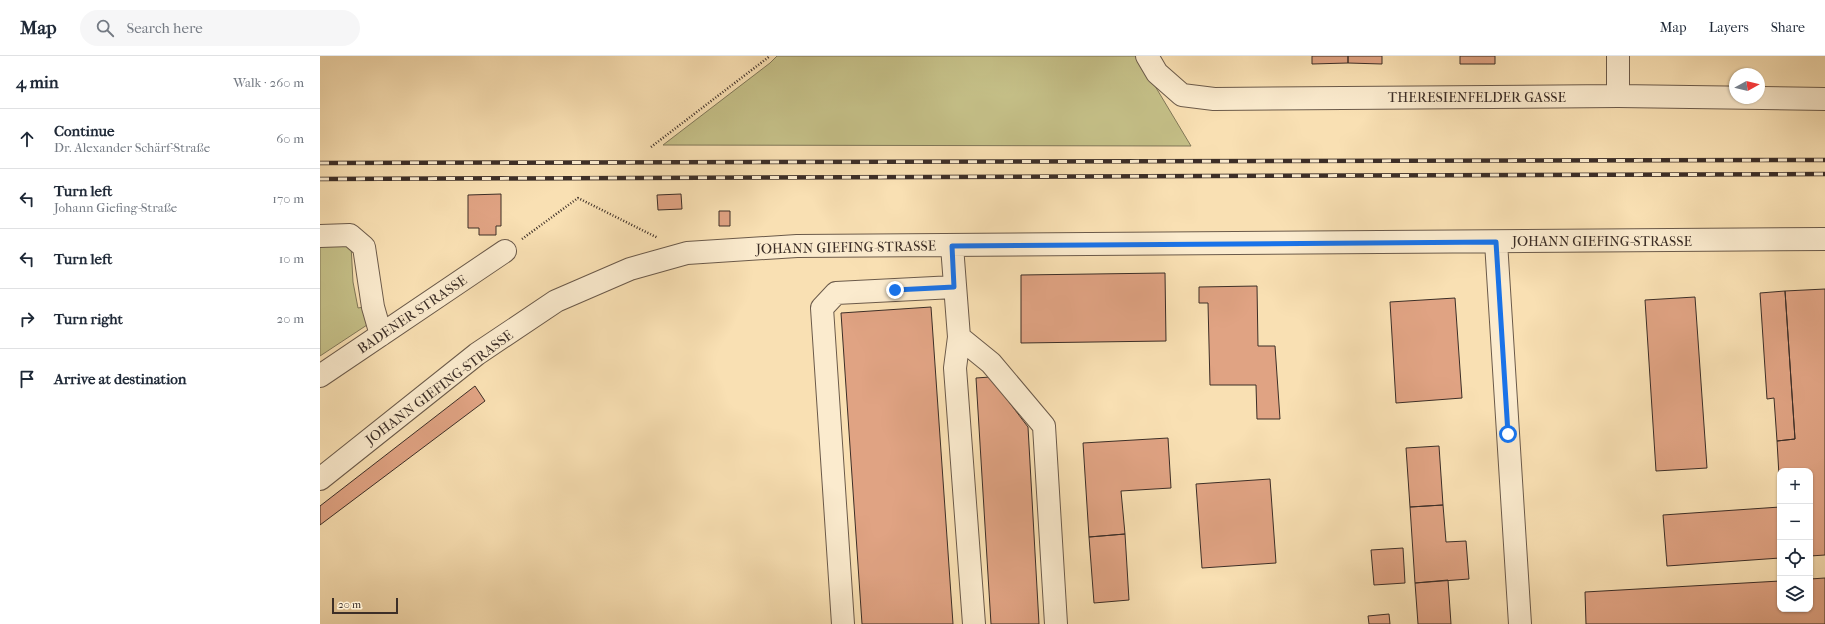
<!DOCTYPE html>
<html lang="en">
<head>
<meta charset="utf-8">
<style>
	body { margin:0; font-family:"IM FELL French Canon",serif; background:#f6f6f7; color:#1f2937 }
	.controls { position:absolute; right:12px; bottom:12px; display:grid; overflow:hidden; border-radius:8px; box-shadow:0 1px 3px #0004 }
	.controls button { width:36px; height:36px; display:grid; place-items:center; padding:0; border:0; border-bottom:1px solid #e0e1e3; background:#fff; color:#1f2937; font:20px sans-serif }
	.compass { position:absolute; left:1409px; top:12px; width:36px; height:36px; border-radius:50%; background:#fff; box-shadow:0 1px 3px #0004; rotate:82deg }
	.scale { position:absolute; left:12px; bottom:10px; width:66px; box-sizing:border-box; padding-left:4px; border:2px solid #3c2e27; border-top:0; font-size:11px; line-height:14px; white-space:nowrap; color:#3c2e27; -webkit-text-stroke:3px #fbebce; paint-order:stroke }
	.stop { position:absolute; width:12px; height:12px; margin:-9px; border:3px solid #1a73e8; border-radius:50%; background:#fff }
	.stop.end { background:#1a73e8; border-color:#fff; box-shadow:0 1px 4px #0008 }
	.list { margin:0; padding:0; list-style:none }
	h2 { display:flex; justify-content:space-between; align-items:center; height:52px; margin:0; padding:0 16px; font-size:17px }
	h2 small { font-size:13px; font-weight:400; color:#747a83 }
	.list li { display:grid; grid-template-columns:26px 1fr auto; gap:12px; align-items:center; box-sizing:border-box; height:60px; padding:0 16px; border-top:1px solid #e0e1e3 }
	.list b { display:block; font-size:15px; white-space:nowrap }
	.list p { margin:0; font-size:13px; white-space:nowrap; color:#747a83 }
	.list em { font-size:13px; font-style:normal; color:#747a83 }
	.icon { flex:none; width:22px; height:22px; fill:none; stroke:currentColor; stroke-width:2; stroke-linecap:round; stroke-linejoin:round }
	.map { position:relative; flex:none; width:1505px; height:568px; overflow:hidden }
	header { display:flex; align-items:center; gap:24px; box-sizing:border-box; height:56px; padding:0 20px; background:#fff; border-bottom:1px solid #e0e1e3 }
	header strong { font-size:19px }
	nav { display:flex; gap:22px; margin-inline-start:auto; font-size:14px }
	.search { width:280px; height:36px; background:#f6f6f7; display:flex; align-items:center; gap:10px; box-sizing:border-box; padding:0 14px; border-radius:22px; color:#747a83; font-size:15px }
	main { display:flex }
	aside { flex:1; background:#fff }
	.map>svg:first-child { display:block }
</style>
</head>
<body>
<header>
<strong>Map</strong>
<div class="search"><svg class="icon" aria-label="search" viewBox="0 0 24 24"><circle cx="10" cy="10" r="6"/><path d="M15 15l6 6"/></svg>Search here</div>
<nav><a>Map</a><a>Layers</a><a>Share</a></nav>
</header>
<main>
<aside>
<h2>4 min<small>Walk · 260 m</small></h2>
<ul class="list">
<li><svg class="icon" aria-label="ahead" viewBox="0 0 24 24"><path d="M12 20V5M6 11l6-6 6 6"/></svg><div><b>Continue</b><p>Dr. Alexander Schärf-Straße</p></div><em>60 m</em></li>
<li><svg class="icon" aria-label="left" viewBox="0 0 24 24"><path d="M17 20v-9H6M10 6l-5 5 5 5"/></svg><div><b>Turn left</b><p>Johann Giefing-Straße</p></div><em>170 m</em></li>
<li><svg class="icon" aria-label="left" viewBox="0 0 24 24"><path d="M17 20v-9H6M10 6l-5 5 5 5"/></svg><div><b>Turn left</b></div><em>10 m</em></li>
<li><svg class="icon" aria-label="right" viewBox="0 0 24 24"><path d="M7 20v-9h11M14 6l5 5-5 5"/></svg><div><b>Turn right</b></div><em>20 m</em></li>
<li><svg class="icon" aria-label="arrive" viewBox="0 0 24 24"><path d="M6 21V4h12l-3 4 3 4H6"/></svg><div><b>Arrive at destination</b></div></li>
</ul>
</aside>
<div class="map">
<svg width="1505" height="568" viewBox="0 0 1505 568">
	<rect width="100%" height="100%" fill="#f9e0b3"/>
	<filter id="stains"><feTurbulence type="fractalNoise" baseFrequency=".005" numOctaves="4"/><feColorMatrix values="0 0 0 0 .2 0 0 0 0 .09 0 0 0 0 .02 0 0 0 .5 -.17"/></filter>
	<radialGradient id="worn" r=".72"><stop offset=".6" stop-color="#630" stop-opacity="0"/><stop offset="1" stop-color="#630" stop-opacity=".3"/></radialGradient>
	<path fill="#c5c088" stroke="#807758" d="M457 0H817L871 90 343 89 450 7Z
		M31 189 33 226 38 252 44 251 47 269 0 300V190Z"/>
	<path fill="#e0a383" stroke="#3c2e27" d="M992 0H1028V7L992 8Z
		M1028 0H1062V8L1028 7Z
		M1140 0H1175V8H1140Z
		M181 138V170H176V179H159V172H148V139Z
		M361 138 362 153 338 154 337 139Z
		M399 155H410V170H399Z
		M845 217 846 285 701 287V219Z
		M937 230 938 290H955L960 363H937L936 329H890L888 247H879V231Z
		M1505 233V499L1490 500V415H1460V437L1457 385 1475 383 1465 235Z
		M1465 235 1475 383 1457 385 1454 342 1447 343 1440 237Z
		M1375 241 1387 412 1336 415 1325 244Z
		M1135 242 1142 342 1076 347 1070 246Z
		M611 251 633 568H542L521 257Z
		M670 321 708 371 719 568H671L656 322Z
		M155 330 165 345 0 469V450Z
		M848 382 851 432 801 435 805 478 769 481 763 387Z
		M1119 390 1123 449 1090 451 1086 392Z
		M950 423 956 507 882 512 876 428Z
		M1123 449 1126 486 1146 485 1149 523 1095 527 1090 451Z
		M1460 451V502L1347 510 1343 459Z
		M805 478 809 544 774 547 769 481Z
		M1083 492 1085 527 1054 529 1051 494Z
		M1505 522V568H1266L1265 536 1460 525V553H1490V523Z
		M1128 524 1131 568H1098L1095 527Z
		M1069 558 1070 568H1049L1048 560Z"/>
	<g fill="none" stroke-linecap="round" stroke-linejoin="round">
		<g stroke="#6b5a4a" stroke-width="24">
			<path id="minor" d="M827 0 837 17 862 39 894 43 1298 40 1505 43
				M1298 0V40
				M0 180 30 179 44 191 53 251 61 279
				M1176 186 1200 568
				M632 190 639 281 635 312 654 568
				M639 281 671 307 724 370 736 568
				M0 320 185 195
				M0 423 157 298 236 245 310 213 367 197 477 190 1505 183
				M523 568 502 252 516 237 634 231"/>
		</g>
		<path stroke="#3c2e27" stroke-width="2.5" stroke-dasharray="1 2" stroke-linecap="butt" d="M331 91 450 0
			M202 183 258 142 338 182"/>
		<use href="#minor" stroke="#fbebce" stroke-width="22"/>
		<g stroke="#3c2e27" stroke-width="4.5">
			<path id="rail" d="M0 107 1505 104
				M0 123 1505 118"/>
		</g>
		<use href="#rail" stroke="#fbebce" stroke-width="3" stroke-dasharray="9" stroke-linecap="butt"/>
	</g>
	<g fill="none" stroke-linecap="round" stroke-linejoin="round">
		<path stroke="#1a73e8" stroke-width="5" d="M575 234 634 231 632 190 1176 186 1188 378"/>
	</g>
	<g text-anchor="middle" stroke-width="4" stroke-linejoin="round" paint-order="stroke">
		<g font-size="14" fill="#3c2e27" stroke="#fbebce">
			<text x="1157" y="46">THERESIENFELDER GASSE</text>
			<text x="1282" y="190">JOHANN GIEFING-STRASSE</text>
			<text transform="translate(526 191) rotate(-1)" y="5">JOHANN GIEFING-STRASSE</text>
			<text transform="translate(92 258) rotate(-34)" y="5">BADENER STRASSE</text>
			<text transform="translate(119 331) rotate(-37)" y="5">JOHANN GIEFING-STRASSE</text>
		</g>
	</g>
	<rect width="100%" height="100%" filter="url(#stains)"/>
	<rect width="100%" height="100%" fill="url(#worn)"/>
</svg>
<div class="controls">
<button>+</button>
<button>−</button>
<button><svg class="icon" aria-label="locate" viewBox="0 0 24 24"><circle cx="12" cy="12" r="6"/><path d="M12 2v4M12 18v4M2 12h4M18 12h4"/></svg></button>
<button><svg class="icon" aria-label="layers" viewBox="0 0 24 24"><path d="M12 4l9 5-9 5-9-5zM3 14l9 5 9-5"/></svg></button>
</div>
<svg class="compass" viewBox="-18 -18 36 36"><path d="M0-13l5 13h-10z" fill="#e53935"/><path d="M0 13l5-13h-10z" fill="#747a83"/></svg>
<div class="scale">20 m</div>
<div class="stop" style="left:1188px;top:378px"></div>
<div class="stop end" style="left:575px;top:234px"></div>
</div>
</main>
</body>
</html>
